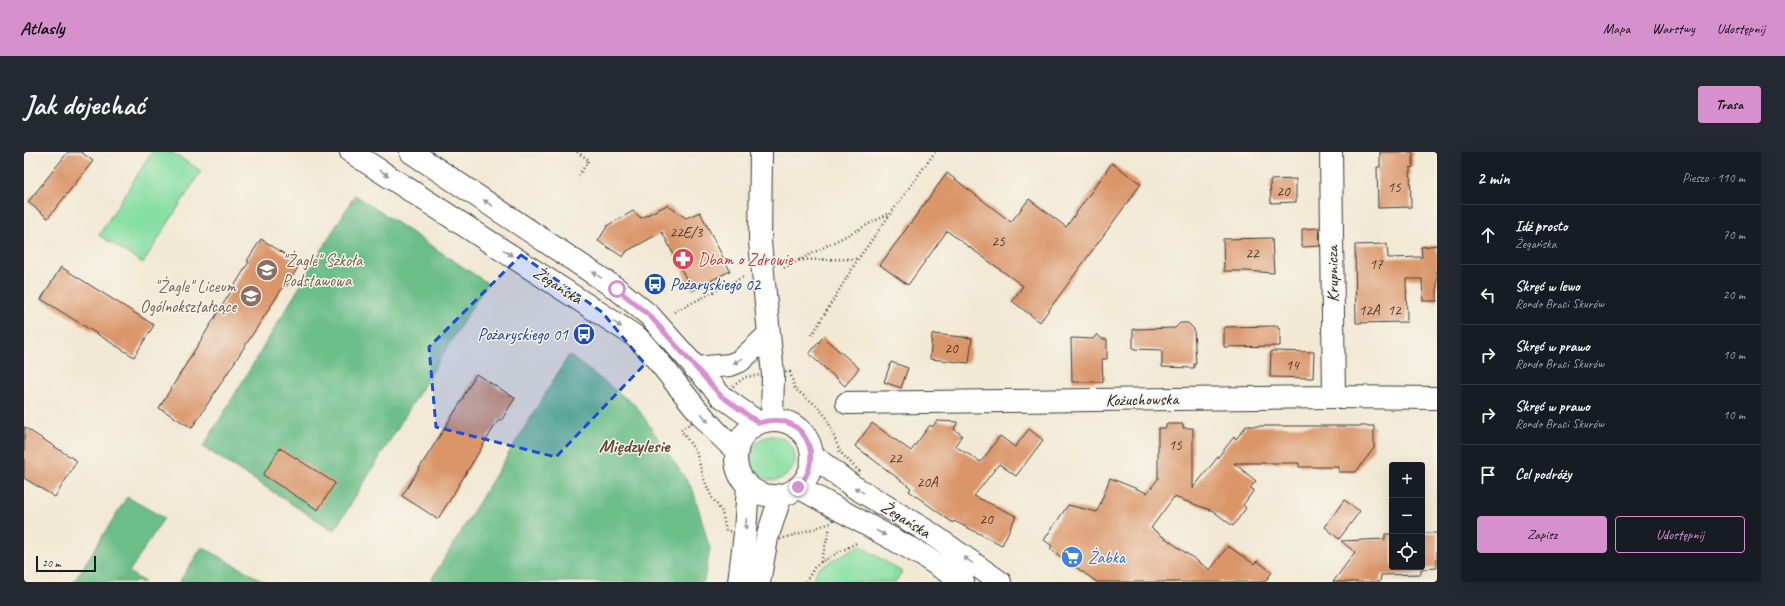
<!DOCTYPE html>
<html lang="pl">
<head>
<meta charset="utf-8">
<style>
	body { margin:0; font-family:Caveat,sans-serif; background:#242831; color:#f1f3f6 }
	.controls { position:absolute; right:12px; bottom:12px; display:grid; overflow:hidden; border-radius:4px; box-shadow:0 4px 16px #0002 }
	.controls button { width:36px; height:36px; display:grid; place-items:center; padding:0; border:0; border-bottom:1px solid #363941; background:#171b24; color:#f1f3f6; font:20px sans-serif }
	.scale { position:absolute; left:12px; bottom:10px; width:60px; box-sizing:border-box; padding-left:4px; border:2px solid #1c1c1c; border-top:0; font-size:11px; line-height:14px; white-space:nowrap; color:#1c1c1c; -webkit-text-stroke:3px #f7f3e8; paint-order:stroke }
	.stop { position:absolute; width:12px; height:12px; margin:-9px; border:3px solid #d690ce; border-radius:50%; background:#fff }
	.stop.end { background:#d690ce; border-color:#fff; box-shadow:0 1px 4px #0008 }
	.list { margin:0; padding:0; list-style:none }
	h2 { display:flex; justify-content:space-between; align-items:center; height:52px; margin:0; padding:0 16px; font-size:17px }
	h2 small { font-size:13px; font-weight:400; color:#9ea1a6 }
	.list li { display:grid; grid-template-columns:26px 1fr auto; gap:12px; align-items:center; box-sizing:border-box; height:60px; padding:0 16px; border-top:1px solid #363941 }
	.list b { display:block; font-size:15px; white-space:nowrap }
	.list p { margin:0; font-size:13px; white-space:nowrap; color:#9ea1a6 }
	.list em { font-size:13px; font-style:normal; color:#9ea1a6 }
	.actions { display:flex; gap:8px; padding:12px 16px }
	.actions a { flex:1; padding:9px 0; border:1px solid #d690ce; border-radius:4px; text-align:center; font-size:14px; color:#d690ce }
	.actions .main { background:#d690ce; color:#111 }
	.icon { flex:none; width:22px; height:22px; fill:none; stroke:currentColor; stroke-width:2; stroke-linecap:round; stroke-linejoin:round }
	.map { position:relative; flex:none; width:1413px; height:430px; overflow:hidden; border-radius:4px }
	header { display:flex; align-items:center; gap:24px; box-sizing:border-box; height:56px; padding:0 20px; background:#d690ce; color:#111 }
	header strong { font-size:19px }
	nav { display:flex; gap:22px; margin-inline-start:auto; font-size:14px }
	.intro { display:flex; align-items:center; justify-content:space-between; box-sizing:border-box; height:96px; padding:0 24px }
	h1 { margin:0; font-size:28px }
	.button { padding:10px 18px; border-radius:4px; background:#d690ce; color:#111; font-size:14px; font-weight:700 }
	main { display:flex; gap:24px; padding:0 24px }
	aside { flex:1; background:#171b24; border-radius:4px; box-shadow:0 4px 16px #0002 }
	.map>svg:first-child { display:block }
</style>
</head>
<body>
<header>
<strong>Atlasly</strong>
<nav><a>Mapa</a><a>Warstwy</a><a>Udostępnij</a></nav>
</header>
<div class="intro"><h1>Jak dojechać</h1><a class="button">Trasa</a></div>
<main>
<div class="map">
<svg width="1413" height="430" viewBox="0 0 1413 430">
	<rect width="100%" height="100%" fill="#f7f3e8"/>
	<filter id="ink" filterUnits="userSpaceOnUse"><feTurbulence type="fractalNoise" baseFrequency=".025" numOctaves="2"/><feDisplacementMap in="SourceGraphic" scale="8" xChannelSelector="R" yChannelSelector="G"/><feConvolveMatrix kernelMatrix="1 2 1 2 8 2 1 2 1" color-interpolation-filters="sRGB"/></filter>
	<filter id="wash" filterUnits="userSpaceOnUse"><feTurbulence type="fractalNoise" baseFrequency=".012" numOctaves="4" result="noise"/><feDisplacementMap in="SourceGraphic" scale="16" xChannelSelector="R" yChannelSelector="G"/><feGaussianBlur stdDeviation="0.9" result="paint"/><feColorMatrix in="noise" values="0 0 0 0 0 0 0 0 0 0 0 0 0 0 0 0 0 1.4 0 .05"/><feComposite in="paint" operator="in"/></filter>
	<g filter="url(#wash)">
		<rect width="100%" height="100%" fill="#f2e9d4"/>
		<path fill="#86dfa3" stroke="#517e60" d="M128 0H147L177 19 119 111 75 83Z
			M727 306a22 22 0 1 1 44 0a22 22 0 1 1-44 0Z
			M835 393 878 420 871 430H787L794 417Z"/>
		<path fill="#6cbe89" stroke="#446d52" d="M331 43 463 131 310 379 179 295Z
			M545 203 612 254 669 338 686 397 680 430H406Z
			M103 345 140 366 105 420 120 430H50Z
			M178 395 241 430H155Z"/>
		<g id="blocks">
			<path fill="#da9569" d="M44 0H57L69 9 24 66 4 50Z
				M1356 0H1389V15L1386 16 1387 55 1354 56 1353 15H1356Z
				M1088 11 1117 32 1016 170 988 149 999 134 923 79 884 133 856 113 923 21 987 70 1005 47 1042 75Z
				M1272 27V50L1247 51 1246 28Z
				M643 53 662 66 676 60 706 119 668 138 638 80 603 99 599 105 574 89 584 73 604 62 609 59 617 66Z
				M1295 76 1296 94 1278 95V77Z
				M1248 86 1250 121 1222 119H1200L1199 87Z
				M237 87 276 112 263 133 261 132 168 276 135 256 225 110 223 109Z
				M1363 92 1364 106 1398 105 1397 95 1413 93V149H1399L1398 127H1382L1383 170 1332 171 1331 93Z
				M37 115 130 173 110 205 17 147Z
				M1156 171H1164L1170 177 1172 212H1170V216L1138 215V198L1109 197V177L1151 176Z
				M1254 174V177H1256V194L1200 195V175Z
				M908 182 948 186 945 211 906 207Z
				M1073 182 1078 187H1083V207H1078L1079 230H1048L1047 186 1069 187Z
				M799 185 835 216 821 234 785 202Z
				M1247 199 1290 200 1289 226 1246 225Z
				M867 210 884 216 877 236 860 230Z
				M452 222 491 246 477 269 475 267 414 367 378 344 440 245H439Z
				M913 269 934 270 930 277 938 283 931 294 957 310 976 284 991 295 1005 277 1019 288 992 324 975 312 950 344 992 364 978 393 930 369 929 371 885 339 887 336 831 294 848 271 887 299 906 273 908 275Z
				M1142 272H1159V276H1169V336L1210 285 1212 287 1222 274H1350V296L1332 320H1315V315H1275V311H1210L1232 329 1226 336 1230 338 1219 353 1222 356 1209 374 1189 359 1150 345 1127 376 1186 418 1204 394 1230 412 1233 409 1248 420 1241 430H1073L1026 397 1028 394 1020 388 1044 353 1073 360 1086 326 1123 341 1134 327V276H1142Z
				M0 275 53 309 31 345 0 326Z
				M256 296 311 331 294 358 239 323Z
				M1320 348 1336 359 1315 387 1301 375Z
				M1398 381H1413V416L1397 417V422L1357 423 1356 430H1309L1331 400 1317 389 1361 387V382H1368V415H1398Z"/>
		</g>
	</g>
	<g filter="url(#ink)">
		<use href="#blocks" fill-opacity="0" stroke="#3c3b38" stroke-width="1"/>
		<g fill="none" stroke-linecap="round" stroke-linejoin="round">
			<g stroke="#3c3b38" stroke-width="24">
				<path id="minor" d="M327 0 614 186C648 222 675 267 713 299
					M387 0 593 137 626 164 697 244 735 271
					M737 0 736 90 749 223 748 268
					M1307 0 1310 245
					M671 216 706 213 716 209 744 183
					M823 251 1310 245 1413 246
					M712 306a38 38 0 1 1 76 0a38 38 0 1 1-76 0Z
					M788 303 827 333 906 381 976 430
					M774 335 898 403 939 430
					M715 430 721 381 724 333
					M735 430 743 386 757 343"/>
			</g>
			<path stroke="#3c3b38" stroke-width="2.5" stroke-dasharray="1 3" stroke-linecap="butt" d="M553 0 565 8 555 23
				M775 108 834 107
				M760 116 866 61
				M650 160 719 125
				M788 183 834 107 911 0
				M766 220 771 237 793 254 803 266 816 300 835 319 807 371 754 388 721 381 702 379 698 360 687 344 680 327 672 300 657 278 678 263 697 244 721 225Z
				M797 410 806 375
				M782 430 790 416 797 410 832 391"/>
			<use href="#minor" stroke="#fff" stroke-width="22"/>
		</g>
		<defs><path id="oneway-solid" d="M-6-.8H1V-3.2L6.5 0L1 3.2V.8H-6Z"/></defs>
		<g fill="#999">
			<use href="#oneway-solid" transform="translate(360 21) rotate(33)"/>
			<use href="#oneway-solid" transform="translate(464 51) rotate(-146)"/>
			<use href="#oneway-solid" transform="translate(484 101) rotate(33)"/>
			<use href="#oneway-solid" transform="translate(573 123) rotate(-146)"/>
			<use href="#oneway-solid" transform="translate(593 172) rotate(34)"/>
			<use href="#oneway-solid" transform="translate(714 209) rotate(149)"/>
			<use href="#oneway-solid" transform="translate(681 266) rotate(51)"/>
			<use href="#oneway-solid" transform="translate(835 338) rotate(-149)"/>
			<use href="#oneway-solid" transform="translate(722 372) rotate(93)"/>
			<use href="#oneway-solid" transform="translate(857 381) rotate(28)"/>
			<use href="#oneway-solid" transform="translate(944 408) rotate(-145)"/>
		</g>
	</g>
	<g fill="none" stroke-linecap="round" stroke-linejoin="round" filter="url(#ink)">
		<path stroke="#d690ce" stroke-width="5" d="M593 137 626 164 697 244 735 271C777 256 804 304 774 335"/>
	</g>
	<path fill="#1d4ed8" fill-opacity="0.2" stroke="#1d4ed8" stroke-width="3" stroke-dasharray="8 5" stroke-linejoin="round" d="M497 103 578 160 621 212 532 305 412 275 405 195Z"/>
	<defs>
		<g id="pharmacy-disc" transform="scale(1.15)"><circle r="9.5" fill="#e0444e" stroke="#f7f3e8"/><path d="M-2-6h4v4h4v4h-4v4h-4v-4h-4v-4h4Z" fill="#fff"/></g>
		<g id="school-disc" transform="scale(1.15)"><circle r="9.5" fill="#8d6e63" stroke="#f7f3e8"/><path d="M0-5L7-2L0 1L-7-2ZM-4 1L0 2.5L4 1V4Q0 6-4 4Z" fill="#fff"/></g>
		<g id="bus-disc" transform="scale(1.15)"><circle r="9.5" fill="#1a4fb4" stroke="#f7f3e8"/><path d="M-5-6H5V4H4V6H2V4H-2V6H-4V4H-5ZM-3.5-4V0h7V-4ZM-3.5 1.2v1.5H-2V1.2ZM2 1.2v1.5H3.5V1.2Z" fill="#fff"/></g>
		<g id="supermarket-disc" transform="scale(1.15)"><circle r="9.5" fill="#3f7fe0" stroke="#f7f3e8"/><path d="M-6-5.5h2.5l.6 2H6L4.5 2H-2.5L-4.4-4H-6ZM-1.5 3.2a1.3 1.3 0 1 0 .1 0ZM3 3.2a1.3 1.3 0 1 0 .1 0Z" fill="#fff"/></g>
	</defs>
	<g fill-rule="evenodd">
		<use href="#pharmacy-disc" x="659" y="107"/>
		<use href="#school-disc" x="243" y="118"/>
		<use href="#bus-disc" x="631" y="132"/>
		<use href="#school-disc" x="227" y="144"/>
		<use href="#bus-disc" x="560" y="182"/>
		<use href="#supermarket-disc" x="1048" y="405"/>
	</g>
	<g text-anchor="middle" stroke-width="3" stroke-linejoin="round" paint-order="stroke">
		<g font-size="15" fill="#4c3a2f">
			<text x="1370" y="40">15</text>
			<text x="1259" y="44">20</text>
			<text x="662" y="85">22E/3</text>
			<text x="974" y="94">25</text>
			<text x="1228" y="106">22</text>
			<text x="1352" y="117">17</text>
			<text x="1345" y="163">12A</text>
			<text x="1370" y="163">12</text>
			<text x="927" y="201">20</text>
			<text x="1268" y="218">14</text>
			<text x="1151" y="298">15</text>
			<text x="871" y="311">22</text>
			<text x="903" y="335">20A</text>
			<text x="962" y="372">20</text>
		</g>
		<g font-size="17" fill="#be3a42" stroke="#f7f3e8" text-anchor="start">
			<text x="674" y="113">Dbam o Zdrowie</text>
		</g>
		<g font-size="17" fill="#785e54" stroke="#f7f3e8" text-anchor="start">
			<text x="258" y="114">"Żagle" Szkoła<tspan x="258" dy="20">Podstawowa</tspan></text>
			<text x="212" y="140" text-anchor="end">"Żagle" Liceum<tspan x="212" dy="20">Ogólnokształcące</tspan></text>
		</g>
		<g font-size="17" fill="#1c1c1c" stroke="#f7f3e8">
			<text transform="translate(1308 122) rotate(-91)" y="6">Krupnicza</text>
			<text transform="translate(534 133) rotate(33)" y="6">Żegańska</text>
			<text transform="translate(1118 247) rotate(-1)" y="6">Kożuchowska</text>
			<text transform="translate(882 367) rotate(32)" y="6">Żegańska</text>
		</g>
		<g font-size="17" fill="#164399" stroke="#f7f3e8" text-anchor="start">
			<text x="646" y="138">Pożaryskiego 02</text>
			<text x="544" y="188" text-anchor="end">Pożaryskiego 01</text>
		</g>
		<g font-size="17" fill="#366cbe" stroke="#f7f3e8" text-anchor="start">
			<text x="1064" y="411">Żabka</text>
		</g>
		<g font-size="19" font-weight="bold" fill="#5e4637" stroke="#f7f3e8">
			<text x="610" y="300">Międzylesie</text>
		</g>
	</g>
</svg>
<div class="controls">
<button>+</button>
<button>−</button>
<button><svg class="icon" aria-label="locate" viewBox="0 0 24 24"><circle cx="12" cy="12" r="6"/><path d="M12 2v4M12 18v4M2 12h4M18 12h4"/></svg></button>
</div>
<div class="scale">20 m</div>
<div class="stop" style="left:593px;top:137px"></div>
<div class="stop end" style="left:774px;top:335px"></div>
</div>
<aside>
<h2>2 min<small>Pieszo · 110 m</small></h2>
<ul class="list">
<li><svg class="icon" aria-label="ahead" viewBox="0 0 24 24"><path d="M12 20V5M6 11l6-6 6 6"/></svg><div><b>Idź prosto</b><p>Żegańska</p></div><em>70 m</em></li>
<li><svg class="icon" aria-label="left" viewBox="0 0 24 24"><path d="M17 20v-9H6M10 6l-5 5 5 5"/></svg><div><b>Skręć w lewo</b><p>Rondo Braci Skurów</p></div><em>20 m</em></li>
<li><svg class="icon" aria-label="right" viewBox="0 0 24 24"><path d="M7 20v-9h11M14 6l5 5-5 5"/></svg><div><b>Skręć w prawo</b><p>Rondo Braci Skurów</p></div><em>10 m</em></li>
<li><svg class="icon" aria-label="right" viewBox="0 0 24 24"><path d="M7 20v-9h11M14 6l5 5-5 5"/></svg><div><b>Skręć w prawo</b><p>Rondo Braci Skurów</p></div><em>10 m</em></li>
<li><svg class="icon" aria-label="arrive" viewBox="0 0 24 24"><path d="M6 21V4h12l-3 4 3 4H6"/></svg><div><b>Cel podróży</b></div></li>
</ul>
<div class="actions"><a class="main">Zapisz</a><a>Udostępnij</a></div>
</aside>
</main>
</body>
</html>
